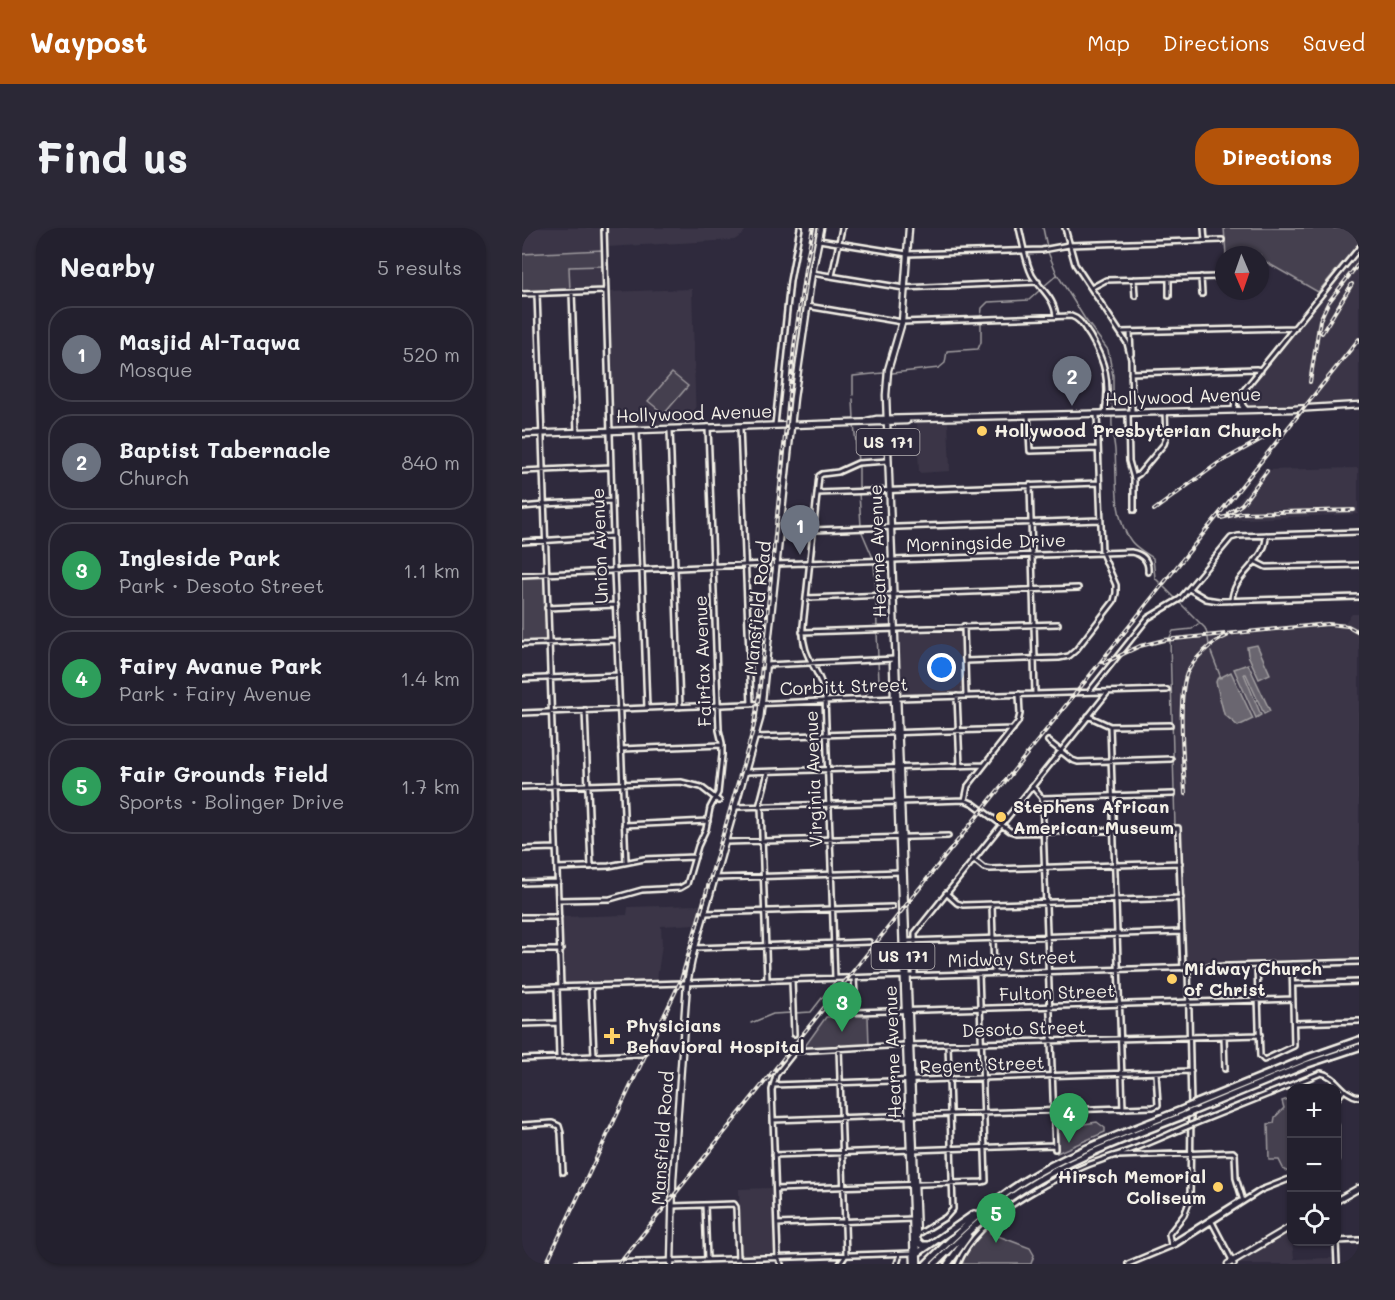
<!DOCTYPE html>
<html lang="en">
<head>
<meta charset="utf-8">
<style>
	body { margin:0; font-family:Mali,sans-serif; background:#2b2836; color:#f1f3f6 }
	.controls { position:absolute; right:18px; bottom:18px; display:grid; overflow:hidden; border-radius:12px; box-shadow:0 2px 4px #0004 }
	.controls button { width:54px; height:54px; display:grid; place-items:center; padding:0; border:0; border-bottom:2px solid #403e4a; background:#23202e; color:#f1f3f6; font:30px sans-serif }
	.compass { position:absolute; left:693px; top:18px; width:54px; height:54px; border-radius:50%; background:#23202e; box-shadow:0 2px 4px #0004; rotate:178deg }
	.you { position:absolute; left:420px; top:440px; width:21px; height:21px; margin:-15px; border:4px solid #fff; border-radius:50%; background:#1a73e8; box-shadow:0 0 0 9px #1a73e833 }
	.badge { display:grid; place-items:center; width:39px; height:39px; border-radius:50%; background:#b45309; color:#fff; font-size:20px; font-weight:700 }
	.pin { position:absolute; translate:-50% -50px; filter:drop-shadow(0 2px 3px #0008) }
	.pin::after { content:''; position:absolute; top:32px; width:21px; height:18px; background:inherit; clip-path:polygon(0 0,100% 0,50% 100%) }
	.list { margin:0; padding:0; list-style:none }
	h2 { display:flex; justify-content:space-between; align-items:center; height:78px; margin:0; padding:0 24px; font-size:26px }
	h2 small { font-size:20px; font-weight:400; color:#a3a3aa }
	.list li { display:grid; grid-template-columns:39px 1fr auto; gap:18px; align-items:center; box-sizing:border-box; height:96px; margin:0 12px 12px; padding:0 12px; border:2px solid #403e4a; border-radius:24px }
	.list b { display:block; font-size:22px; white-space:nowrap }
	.list p { margin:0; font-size:20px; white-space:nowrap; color:#a3a3aa }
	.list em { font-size:20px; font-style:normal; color:#a3a3aa }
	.icon { flex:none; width:33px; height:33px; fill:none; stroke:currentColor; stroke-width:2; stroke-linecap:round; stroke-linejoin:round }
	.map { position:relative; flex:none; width:837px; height:1036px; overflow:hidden; border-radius:24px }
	header { display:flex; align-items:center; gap:36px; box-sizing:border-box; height:84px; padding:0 30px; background:#b45309; color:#fff }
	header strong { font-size:28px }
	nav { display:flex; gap:33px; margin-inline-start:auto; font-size:21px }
	.intro { display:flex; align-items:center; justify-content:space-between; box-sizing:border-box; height:144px; padding:0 36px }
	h1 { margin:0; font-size:42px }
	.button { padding:15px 27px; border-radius:24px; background:#b45309; color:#fff; font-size:21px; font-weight:700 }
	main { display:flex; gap:36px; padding:0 36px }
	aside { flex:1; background:#23202e; border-radius:24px; box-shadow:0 2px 4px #0004 }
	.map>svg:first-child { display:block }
</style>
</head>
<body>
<header>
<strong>Waypost</strong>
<nav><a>Map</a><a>Directions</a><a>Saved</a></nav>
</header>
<div class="intro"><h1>Find us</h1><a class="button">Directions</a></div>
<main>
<aside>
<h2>Nearby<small>5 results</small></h2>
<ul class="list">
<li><span class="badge" style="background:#6b7280">1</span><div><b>Masjid Al-Taqwa</b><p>Mosque</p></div><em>520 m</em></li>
<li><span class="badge" style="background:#6b7280">2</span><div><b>Baptist Tabernacle</b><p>Church</p></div><em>840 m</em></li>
<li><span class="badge" style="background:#2e9e5b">3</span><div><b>Ingleside Park</b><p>Park · Desoto Street</p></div><em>1.1 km</em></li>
<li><span class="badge" style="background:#2e9e5b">4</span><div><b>Fairy Avanue Park</b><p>Park · Fairy Avenue</p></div><em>1.4 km</em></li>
<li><span class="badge" style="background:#2e9e5b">5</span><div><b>Fair Grounds Field</b><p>Sports · Bolinger Drive</p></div><em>1.7 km</em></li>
</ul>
</aside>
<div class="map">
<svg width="837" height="1036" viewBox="0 0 837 1036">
	<rect width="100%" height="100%" fill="#2f2a3d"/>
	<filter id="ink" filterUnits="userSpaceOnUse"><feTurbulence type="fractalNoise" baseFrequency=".0167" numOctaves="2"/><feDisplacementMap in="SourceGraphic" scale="12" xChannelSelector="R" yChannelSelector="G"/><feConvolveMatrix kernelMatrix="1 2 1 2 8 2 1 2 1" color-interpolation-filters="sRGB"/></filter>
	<g filter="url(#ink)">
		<path fill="#3b3647" d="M0 0H79L80 22 0 26Z
			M84 0H225L220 7 212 12 84 19Z
			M837 23V114L831 121H837V174L722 179 721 168 723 164Z
			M80 38 81 62 48 63 47 39Z
			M170 61 174 197 91 200 86 64Z
			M426 193 428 243 397 245 395 195Z
			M836 240V286L701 292 741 242Z
			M830 386H837V730L658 736 650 414 789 400 819 399Z
			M441 400 443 467 379 468 376 403Z
			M178 677 173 696 139 698 140 716 135 752 42 755 40 689 105 687 106 679Z
			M251 960 254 1026 219 1028 217 961Z
			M769 1003 772 1031 811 1030V1036H715Z"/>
		<path fill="#454050" stroke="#9c989c" stroke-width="1.5" d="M702 0H837V15L796 64 744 34H738V27H704Z
			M80 22V38L47 39 48 63 0 65V26Z
			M150 145 166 158 142 186 126 173Z
			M23 347 25 414 0 415V348Z
			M346 788 347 818 281 821 304 789Z
			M769 870H770L769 945 762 942 757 932H747L746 896 752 895 753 889 762 880 760 873Z
			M575 894 583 900V904L535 925V900Z
			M466 999 468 1005 508 1020 512 1027 509 1036H441L440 1033 454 1011Z"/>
		<path fill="#6a6670" stroke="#a19ea0" stroke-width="1.5" d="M735 417 748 446 737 451 726 427 725 419Z
			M726 436 748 483 742 486 724 446H722L739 487 734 490 712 441Z
			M709 444 731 491 716 498 702 486 694 454 695 451Z"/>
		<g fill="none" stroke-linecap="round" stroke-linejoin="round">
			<path stroke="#a19ea0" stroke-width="1.5" d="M521 0 525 19
				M526 24 535 46 563 91 586 122 591 148V181
				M522 58 535 47
				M459 89 460 80 466 74 507 72 518 62
				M370 145 417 140 423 135 425 123 456 121 459 114V93
				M331 167V148L361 145
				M331 171 332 191
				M590 189C589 201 592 211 593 222 595 250 591 289 609 313 614 320 624 325 631 330L633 350 638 355
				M332 197 336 233
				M337 237V261
				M337 265 339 298
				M339 302 351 330
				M352 334 354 365
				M642 359 654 371
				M354 369 355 400
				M658 375 683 400 685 406
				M355 404 356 430
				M648 409 651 403 670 401 676 396
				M686 410 687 417
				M648 412 653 598
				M689 424 699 450
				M342 469 357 452 356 434
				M305 476 306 505
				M306 509 307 540
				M307 544 308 574
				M308 578 310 610
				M653 602 654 633
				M310 613 311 644
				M654 637 655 668
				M311 648 312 679
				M655 672 656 702
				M312 683 313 713
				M656 707 657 727
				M313 718 315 749
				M273 785 289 784 314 752
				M229 795 251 786 269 785"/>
			<g stroke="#f4f1e8" stroke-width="8">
				<path id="minor" d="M82 0 92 343 104 634
					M497 0C501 15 503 33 510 47 519 62 533 70 534 89
					M543 0 553 36 605 115 609 131 610 185
					M682 0 683 13
					M297 12 385 26 520 22 547 17 700 12
					M290 45 382 60 516 54
					M310 48 320 0
					M679 49 680 66
					M647 50V68
					M612 51 613 68
					M569 60 584 52 695 49
					M50 64 55 204
					M0 66 83 63
					M15 66 39 759
					M285 78 380 94 549 88C559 91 562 100 568 108 584 135 588 154 583 185
					M598 104 773 100
					M608 104 609 126
					M609 145 734 141 739 142
					M712 181 713 173 718 167 837 20
					M606 186 607 233 612 251V282
					M506 188 508 223 576 221
					M253 197 268 53 278 0
					M218 199 229 476
					M148 202 158 479
					M115 203 125 480
					M0 243 89 239
					M612 249 617 246 642 216 644 210 643 184
					M508 257 513 431
					M295 265 577 255
					M21 276 90 273
					M0 279 22 277
					M291 302 578 292
					M0 314 91 308
					M732 333 744 339 837 337
					M254 336 609 324C620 326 627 332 626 344
					M0 347 245 336
					M667 361 684 371 697 373 837 369
					M284 370 556 360
					M710 373C710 346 745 334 744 307
					M25 380 94 377
					M442 398 444 468
					M280 404 536 396
					M0 416 95 412
					M512 431 513 466
					M443 433 537 430 547 428 554 422 592 373 594 365V357L580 325 575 186
					M244 437 373 431
					M0 451 97 447
					M567 464 626 390 658 371 709 310 716 308 837 304
					M435 468 438 538
					M63 482 69 639
					M0 485 376 470 645 462
					M566 488 588 498 648 497
					M588 498 601 881
					M234 509 491 501
					M526 513 550 532 556 534 649 531
					M99 521 200 517
					M224 544 462 537
					M510 558 520 570
					M0 559 159 554 179 559 197 573
					M520 570 533 921
					M520 570 651 566
					M443 572 446 558 496 494 498 486 497 466
					M239 578 245 752
					M214 579 443 572 452 576 488 603 494 605 656 600 661 740
					M237 579 246 544
					M102 597 186 593
					M204 614 426 608
					M0 621 34 620
					M451 631 462 640 468 641 658 635
					M35 640 87 638 122 631 173 629
					M194 650 378 644
					M0 655 36 654
					M424 665 435 675 441 677 659 670
					M37 672 88 671 120 662 158 660 165 656 176 618 184 601 188 580 196 565 200 527V515L197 502 186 199
					M470 676 472 745
					M183 685 370 679
					M0 689H37
					M385 713 660 704
					M173 720 347 714
					M0 722H39
					M735 738 738 828 742 832 772 818 770 736
					M666 740 669 878
					M393 747V705L586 464
					M313 750 303 469C299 440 279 432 281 398L297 248 300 246 316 244 336 235 366 233
					M332 750 334 784 771 771
					M270 752 272 806
					M771 756 837 754
					M69 758 72 828
					M35 759 37 829
					M0 760 837 734
					M772 795 837 793
					M0 796 36 795
					M702 808 703 841
					M317 820 324 1027 318 1036
					M0 831 120 826
					M251 857 669 843
					M814 872 821 863
					M251 892 631 879 636 877 634 845
					M674 895 799 845C816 848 819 866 837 869
					M0 897 30 895 37 898 39 905 41 944
					M814 898V931
					M252 927 532 917
					M596 928 711 924 713 926 714 950 721 973
					M254 961 460 954 464 953 457 746
					M183 977 185 1032
					M150 978 212 976 214 979 216 1031
					M690 994 712 1036
					M255 996 391 991
					M395 1007 424 989 431 981 426 816
					M814 1013 837 1012
					M814 1014 815 1036
					M651 1015 718 973H721
					M649 1017 647 1006 662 987 668 972 669 884
					M54 1036 391 1025
					M259 1036 256 1030 250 862 254 847 273 823 384 817 738 807
					M375 1036 378 1026
					M436 1036C457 984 541 944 591 928 616 921 640 909 664 899
					M606 1036 654 1016 739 962 770 950"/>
			</g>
			<g stroke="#f4f1e8" stroke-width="9">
				<path id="major" d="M387 0 380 94 366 142 364 167 396 1036
					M719 167 720 177 723 181
					M345 193 355 191 771 181 837 177
					M0 206 385 193
					M373 431 371 436 372 470 392 1036
					M814 973 837 960
					M149 1036 151 951 165 755 171 726 238 491 272 170 290 45 299 0
					M706 1036 770 998"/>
			</g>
			<g stroke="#f4f1e8" stroke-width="10">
				<path id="highway" d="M675 875 788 829 837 812
					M672 883 786 836 837 819
					M395 1012 400 1017H407
					M396 1025 452 986
					M404 1036C435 1005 466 976 502 953 553 921 611 902 666 879
					M413 1036C440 1009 468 982 500 962 551 929 608 909 663 887
					M426 1036 446 1008"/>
			</g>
			<use href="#minor" stroke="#2f2a3d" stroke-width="3"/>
			<use href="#major" stroke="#2f2a3d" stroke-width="4.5"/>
			<use href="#highway" stroke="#2f2a3d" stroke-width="5"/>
			<g stroke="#f4f1e8" stroke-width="4">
				<path id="rail" d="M800 105 830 56
					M788 154 798 92 806 75 837 35
					M632 282 695 236 752 204
					M707 285 720 276 745 243
					M699 290 719 285 832 282
					M582 435 618 418 642 412 806 396 826 398 837 404
					M663 566C662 536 655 471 665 445 672 430 690 414 705 408
					M24 1036 159 752 231 502 237 467 272 118 283 41 291 0
					M97 1036 837 111"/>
			</g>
			<use href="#rail" stroke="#2f2a3d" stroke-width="1.5" stroke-dasharray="4.5" stroke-linecap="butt"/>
			<g stroke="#f4f1e8" stroke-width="8" stroke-linecap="butt">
				<path id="minor-bridge" d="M664 899 674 895"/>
			</g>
			<g stroke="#f4f1e8" stroke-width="10" stroke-linecap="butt">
				<path id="highway-bridge" d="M666 879 675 875
					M663 887 672 883"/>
			</g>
			<use href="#minor-bridge" stroke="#2f2a3d" stroke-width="3"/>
			<use href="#highway-bridge" stroke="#2f2a3d" stroke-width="5"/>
		</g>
	</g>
	<g fill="#ffd166" stroke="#2f2a3d" stroke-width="2">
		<circle cx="460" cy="203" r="6"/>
		<circle cx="479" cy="589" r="6"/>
		<circle cx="650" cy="751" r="6"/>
		<path d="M87 799h6v6h6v6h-6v6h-6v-6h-6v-6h6z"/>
		<circle cx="696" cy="959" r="6"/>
	</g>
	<g text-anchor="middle" stroke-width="4.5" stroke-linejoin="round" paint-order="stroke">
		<g fill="#2f2a3d" stroke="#b9b5b5" stroke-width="1.5">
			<rect x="334.5" y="201" width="63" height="26" rx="4.5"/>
			<rect x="349.5" y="715" width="63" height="26" rx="4.5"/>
		</g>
		<g font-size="16" font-weight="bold" fill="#f4f1e8">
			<text x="366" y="220">US 171</text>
			<text x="381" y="734">US 171</text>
		</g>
		<g font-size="18" fill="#f4f1e8" stroke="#2f2a3d">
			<text transform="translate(661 169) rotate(-2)" y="6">Hollywood Avenue</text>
			<text transform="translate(172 186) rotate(-2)" y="6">Hollywood Avenue</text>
			<text transform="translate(464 315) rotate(-2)" y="6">Morningside Drive</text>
			<text transform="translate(78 318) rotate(-92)" y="6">Union Avenue</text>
			<text transform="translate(356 323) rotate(-92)" y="6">Hearne Avenue</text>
			<text transform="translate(236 380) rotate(-84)" y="6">Mansfield Road</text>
			<text transform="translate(181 433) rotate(-92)" y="6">Fairfax Avenue</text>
			<text transform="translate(322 459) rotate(-2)" y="6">Corbitt Street</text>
			<text transform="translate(292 551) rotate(-92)" y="6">Virginia Avenue</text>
			<text transform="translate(490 731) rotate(-2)" y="6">Midway Street</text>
			<text transform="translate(535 765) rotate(-2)" y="6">Fulton Street</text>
			<text transform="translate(502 801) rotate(-2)" y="6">Desoto Street</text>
			<text transform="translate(371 824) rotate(-92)" y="6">Hearne Avenue</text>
			<text transform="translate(460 837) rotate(-2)" y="6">Regent Street</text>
			<text transform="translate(141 910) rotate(-86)" y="6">Mansfield Road</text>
		</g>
		<g font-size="18" font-weight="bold" fill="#f4f1e8" stroke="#2f2a3d" text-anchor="start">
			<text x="472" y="209">Hollywood Presbyterian Church</text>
			<text x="491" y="585">Stephens African<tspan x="491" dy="21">American Museum</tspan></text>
			<text x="662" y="747">Midway Church<tspan x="662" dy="21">of Christ</tspan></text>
			<text x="104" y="804">Physicians<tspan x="104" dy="21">Behavioral Hospital</tspan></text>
			<text x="684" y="955" text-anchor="end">Hirsch Memorial<tspan x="684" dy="21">Coliseum</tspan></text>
		</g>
	</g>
</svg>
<div class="controls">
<button>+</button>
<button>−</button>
<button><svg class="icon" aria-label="locate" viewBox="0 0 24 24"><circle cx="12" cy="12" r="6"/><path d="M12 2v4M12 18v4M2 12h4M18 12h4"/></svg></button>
</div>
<svg class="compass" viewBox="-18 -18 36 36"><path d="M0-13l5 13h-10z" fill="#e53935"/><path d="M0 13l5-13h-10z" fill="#a3a3aa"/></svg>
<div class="you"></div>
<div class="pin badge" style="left:278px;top:327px;background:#6b7280">1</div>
<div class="pin badge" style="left:550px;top:178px;background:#6b7280">2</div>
<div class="pin badge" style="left:320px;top:804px;background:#2e9e5b">3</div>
<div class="pin badge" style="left:547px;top:915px;background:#2e9e5b">4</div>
<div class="pin badge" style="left:474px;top:1015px;background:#2e9e5b">5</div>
</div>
</main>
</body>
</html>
